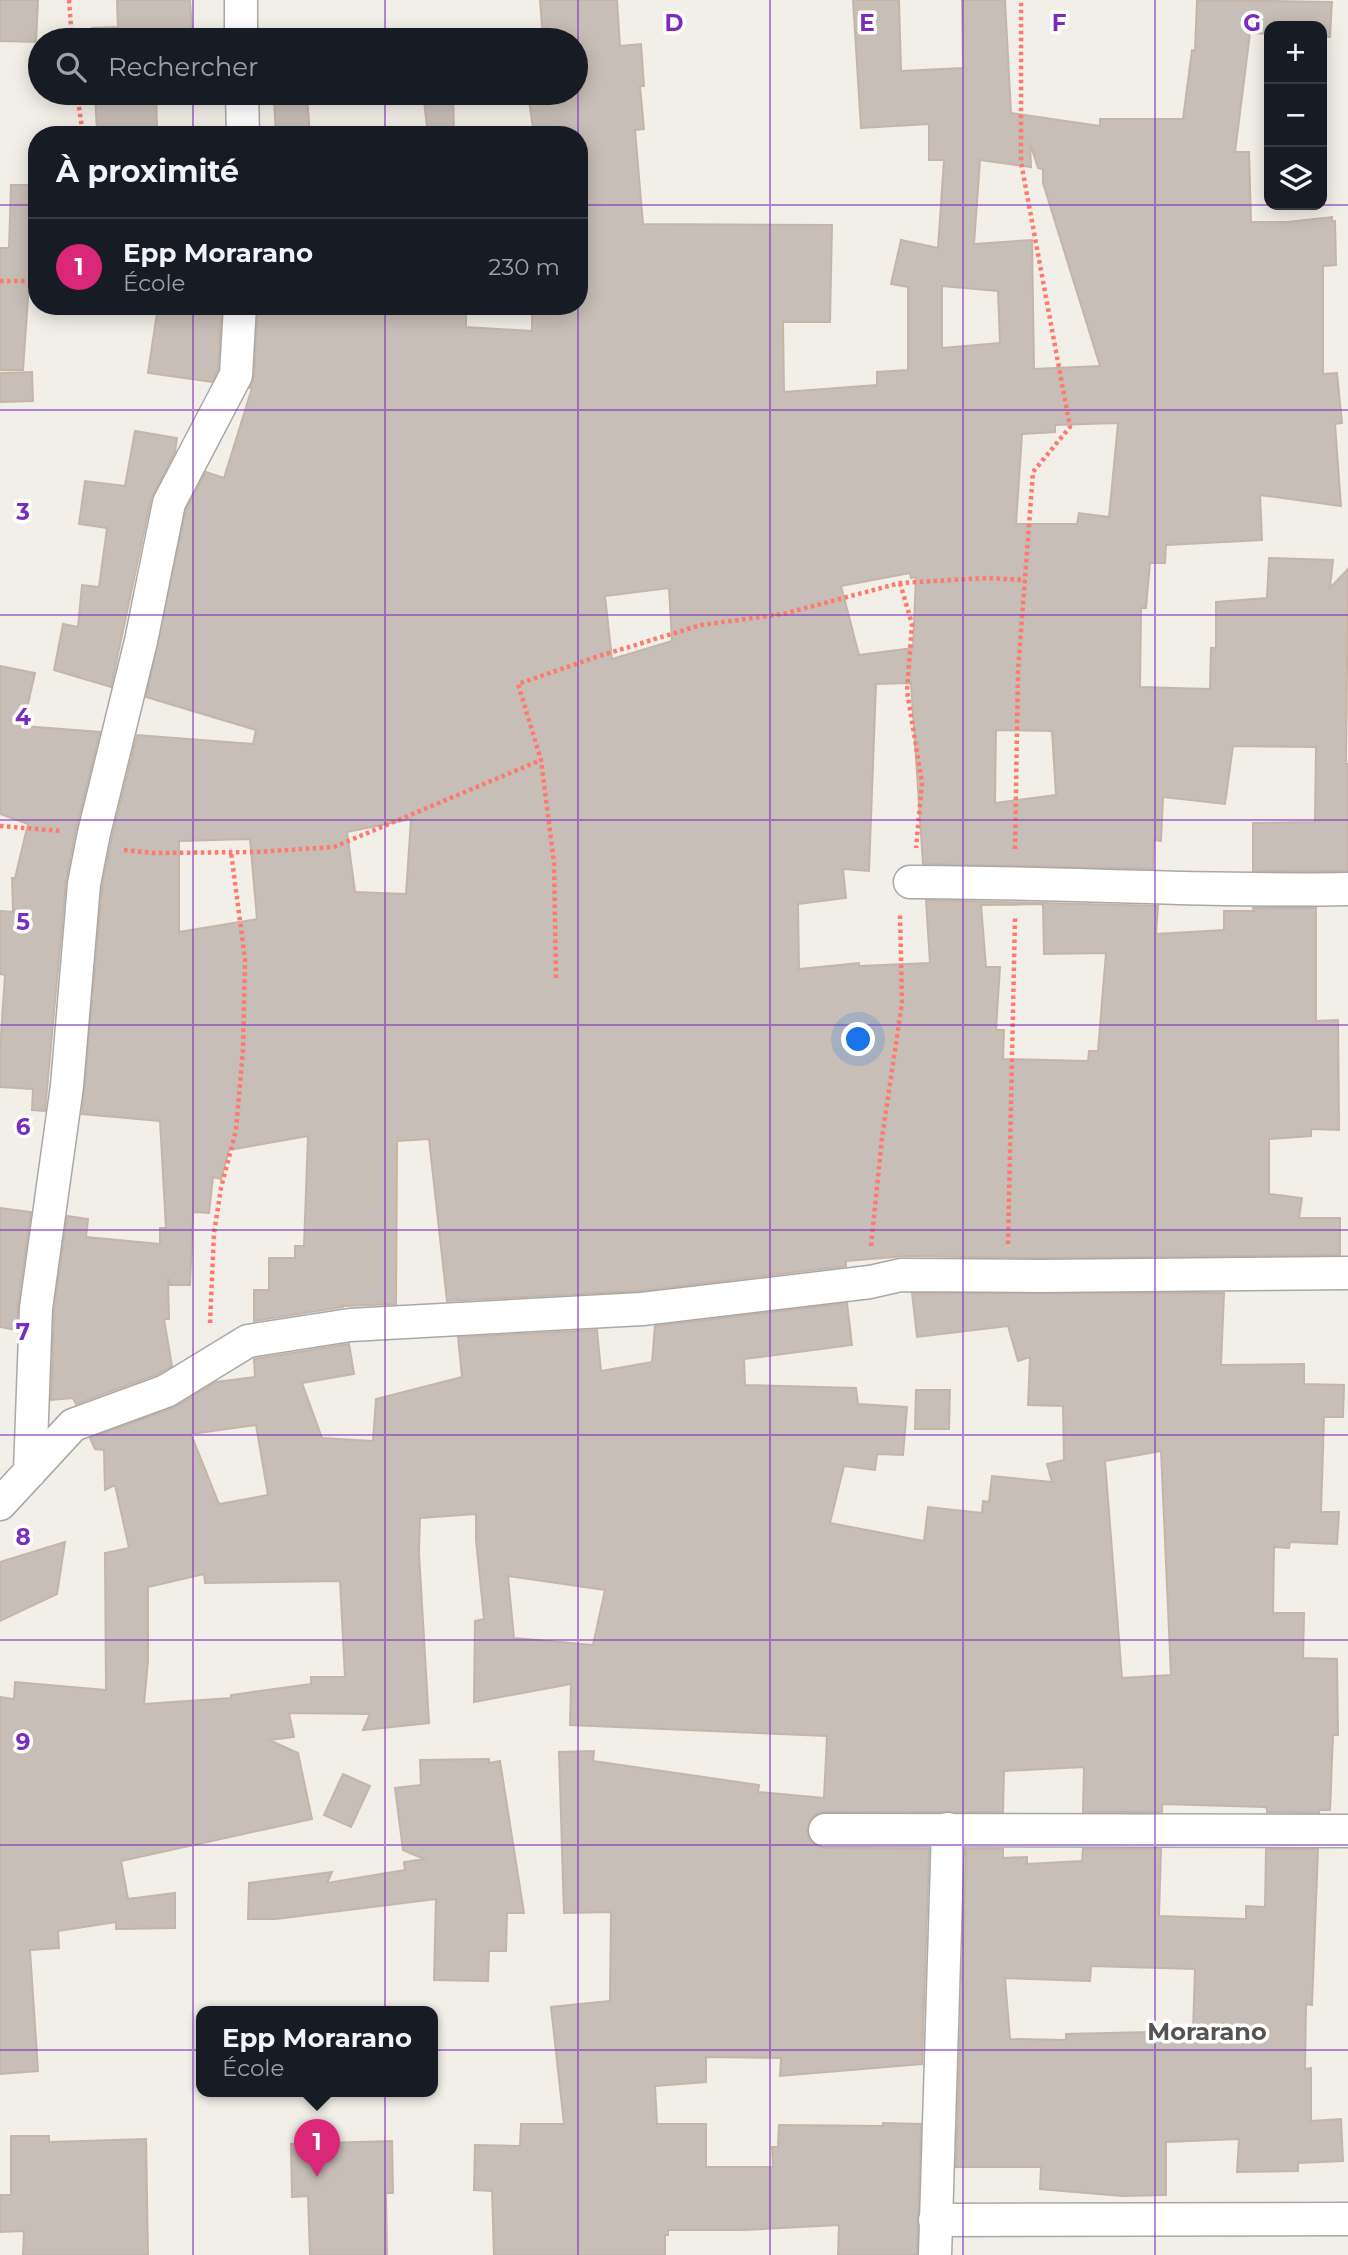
<!DOCTYPE html>
<html lang="fr">
<head>
<meta charset="utf-8">
<style>
	body { margin:0; font-family:Montserrat,sans-serif; background:#242831; color:#f1f3f6 }
	.controls { position:absolute; right:21px; top:21px; display:grid; overflow:hidden; border-radius:14px; box-shadow:0 4px 18px #0003 }
	.controls button { width:63px; height:63px; display:grid; place-items:center; padding:0; border:0; border-bottom:2px solid #363941; background:#171b24; color:#f1f3f6; font:35px sans-serif }
	.you { position:absolute; left:859px; top:1040px; width:24px; height:24px; margin:-18px; border:5px solid #fff; border-radius:50%; background:#1a73e8; box-shadow:0 0 0 10px #1a73e833 }
	.badge { display:grid; place-items:center; width:46px; height:46px; border-radius:50%; background:#db2777; color:#fff; font-size:23px; font-weight:700 }
	.pin { position:absolute; translate:-50% -58px; filter:drop-shadow(0 2px 4px #0008) }
	.pin::after { content:''; position:absolute; top:37px; width:24px; height:21px; background:inherit; clip-path:polygon(0 0,100% 0,50% 100%) }
	.popup { position:absolute; left:196px; top:2006px; width:242px; height:91px; box-sizing:border-box; display:grid; place-content:center; border-radius:14px; background:#171b24; filter:drop-shadow(0 2px 5px #0005); font-size:23px; white-space:nowrap; color:#9ea1a6 }
	.popup b { font-size:26px; color:#f1f3f6 }
	.popup::after { content:''; position:absolute; left:50%; top:100%; margin-left:-14px; border:14px solid transparent; border-top-color:#171b24 }
	.list { margin:0; padding:0; list-style:none }
	h2 { display:flex; justify-content:space-between; align-items:center; height:91px; margin:0; padding:0 28px; font-size:30px }
	h2 small { font-size:23px; font-weight:400; color:#9ea1a6 }
	.list li { display:grid; grid-template-columns:46px 1fr auto; gap:21px; align-items:center; box-sizing:border-box; height:98px; padding:0 28px; border-top:2px solid #363941 }
	.list b { display:block; font-size:26px; white-space:nowrap }
	.list p { margin:0; font-size:23px; white-space:nowrap; color:#9ea1a6 }
	.list em { font-size:23px; font-style:normal; color:#9ea1a6 }
	.icon { flex:none; width:38px; height:38px; fill:none; stroke:currentColor; stroke-width:2; stroke-linecap:round; stroke-linejoin:round }
	.map { position:relative; flex:none; width:1348px; height:2255px; overflow:hidden }
	.search { position:absolute; background:#171b24; box-shadow:0 4px 18px #0003; left:28px; top:28px; width:560px; height:77px; display:flex; align-items:center; gap:18px; box-sizing:border-box; padding:0 24px; border-radius:38px; color:#9ea1a6; font-size:26px }
	.panel { position:absolute; background:#171b24; box-shadow:0 4px 18px #0003; left:28px; top:126px; width:560px; height:189px; border-radius:28px }
	.map>svg:first-child { display:block }
</style>
</head>
<body>
<div class="map">
<svg width="1348" height="2255" viewBox="0 0 1348 2255">
	<rect width="100%" height="100%" fill="#f2eee8"/>
	<path fill="#c7beb7" stroke="#c5b5a9" stroke-width="2" fill-rule="evenodd" d="M0 0H38L36 42 0 41Z
		M117 0H190L192 31 148 33 149 40H93L92 28 118 27Z
		M540 0H617L620 46 641 44 644 86H640L644 129 635 130 643 224 832 225 830 322H783L784 392 877 385V372L908 370V287L891 284 901 240 938 248 944 160H929V124L861 128 853 0H899L901 71 963 68 962 0H1005L1011 113 1100 126V119H1183L1192 50 1195 51 1197 0 1332 2 1330 37H1322V26H1269V34L1250 33 1235 152H1249L1251 222H1287L1332 217V221H1335L1336 265 1323 266V374L1337 373 1342 423 1335 424 1341 506 1260 495 1262 540 1166 545 1165 563H1150L1146 608H1141L1140 687 1210 689 1211 648H1216V602L1267 598 1269 558 1333 560 1330 588 1348 569 1346 764H1348V871H1253V823L1315 822 1316 747 1233 746 1225 804 1163 797 1161 841 1154 840 1153 869 923 864 911 683 876 684 869 871 843 869 846 898 798 904 799 969 859 963V966L930 963 926 900 1158 906 1156 934 1224 930V911H1254L1253 908H1316V1021L1338 1020 1339 1130 1311 1129V1136L1269 1139V1194L1302 1198 1299 1218H1340V1255L1040 1258 907 1256 846 1261V1266L640 1291 447 1301 429 1139 397 1141 396 1304 343 1306V1307L254 1321V1290H269V1258H295V1246H304L308 1136 229 1150 221 1179 213 1177 209 1213 193 1212 190 1285H170L168 1278 169 1319H164L172 1366 158 1374 76 1404 73 1398 51 1400 54 1310 67 1216 88 1219 86 1237 160 1244V1228H166L160 1121 82 1114 102 887 112 837 137 735 253 744 256 730 146 697 186 509 206 472 224 478 252 388H250L254 376 258 306H466V327L532 331V306H579V135H534L528 93H576V40H543ZM1030 143 1038 168 1043 169V183L1100 366 1034 369 1032 240 974 244 980 160 1031 167ZM942 286 998 291 1000 343 942 348ZM1118 423 1109 517 1079 513 1077 524H1016L1022 434 1055 432V425ZM910 573 911 578 916 577 913 648 859 655 841 586ZM669 588 672 641 612 659 605 596ZM996 730 1052 731 1056 795 995 803ZM411 819 406 894 355 892 347 832ZM250 839 257 919 179 932V841ZM1043 904 1044 954 1106 953 1098 1051H1089L1088 1061 1003 1059 1004 1030H996L1000 967H986L981 905Z
		M95 93H156L157 129 97 132Z
		M423 93H453L454 135H428Z
		M307 96 310 135H276L274 99Z
		M11 185H37V269H30L23 370H0V248H9Z
		M158 306H222L218 370 212 382 148 373Z
		M32 372 33 401 0 402V373Z
		M135 431 177 438 175 452 151 499 111 687 54 670 63 624 78 627 82 585 99 587 107 528 79 524 85 481 125 486Z
		M0 666 35 673 23 726 100 732 76 829 66 881 45 1111 32 1110 33 1089 0 1087V1051L5 975 0 974V911L13 912 12 878H15L28 824 0 814Z
		M0 1208 31 1212 18 1306 17 1330 0 1327Z
		M912 1293H1224L1221 1365 1304 1364V1384L1344 1385 1343 1417H1324L1321 1512H1339L1337 1544 1290 1542 1289 1548 1274 1547 1273 1613H1304L1303 1658 1337 1659 1338 1735H1333L1330 1810H1319V1813L1267 1812V1808L1264 1807 1162 1804V1812H1083L1084 1767 1004 1771 1003 1812H825L816 1814 810 1820 807 1829 809 1840 816 1846 825 1848 929 1849 922 2064 780 2076 781 2058 706 2057V2082L655 2086 657 2124H706V2167H773L772 2147H778L779 2125 883 2126V2123L921 2124 917 2255H838L839 2225 743 2230H668V2235H665V2255H494L492 2191 474 2190 475 2145 520 2146 521 2124H564L551 2007 610 2001 611 1912 564 1913 559 1752 594 1751 593 1761 759 1785 758 1792 824 1798 827 1736 570 1725 571 1684 474 1702 475 1621 484 1619 476 1540V1514L420 1518 419 1553 429 1723 363 1730 370 1714 289 1713 294 1737 269 1740 298 1753 312 1819 121 1861 128 1899 175 1893V1928L116 1929V1922L58 1931 59 1948 30 1950 38 2071 0 2074V1697L14 1699 15 1682 106 1690 105 1553 129 1548 115 1485 105 1490 104 1450 95 1449 90 1438 173 1408 216 1382 255 1377 254 1359 349 1344 354 1374 302 1383 322 1438 373 1441 376 1399 462 1377 458 1337 597 1330 601 1371 652 1362 655 1326 847 1303 852 1345 744 1359 745 1385 856 1388 858 1404 907 1407 903 1455 877 1454 875 1470 844 1466 830 1523 924 1541 928 1507 982 1513 983 1501 989 1502 992 1476 1052 1482 1047 1464 1064 1460 1063 1406 1028 1405 1030 1357 1018 1361 1008 1326 917 1337ZM256 1425 268 1495 219 1504 191 1434ZM1161 1451 1171 1675 1122 1678 1105 1461ZM204 1574 205 1583 340 1581 345 1677H311V1684L231 1695V1698L144 1704 148 1661V1587ZM508 1576 605 1590 593 1645 514 1638Z
		M916 1390H950L949 1429H915Z
		M65 1542 57 1594 0 1621V1562Z
		M489 1759V1763L500 1761 524 1913H507L506 1951H489L488 1981 434 1980 436 1899 276 1919H248L249 1883 332 1872 327 1883 405 1870 404 1862 424 1859 403 1850 395 1788 421 1785 420 1760Z
		M343 1774 370 1786 351 1827 324 1815Z
		M966 1849H1003V1858L1027 1857V1864L1082 1861 1083 1849H1161L1159 1916 1246 1919V1906L1265 1907 1266 1849H1318L1312 2005 1306 2004 1305 2069 1311 2068V2121L1341 2119 1343 2161 1298 2163V2171L1237 2172 1239 2139 1166 2142V2195L1122 2196 1040 2189 1041 2167H956ZM1091 1966 1195 1969 1193 2031 1066 2034V2040L1010 2039 1005 1978 1090 1981Z
		M11 2136H49V2142L146 2139 148 2255H23L24 2231 0 2232V2195H11Z
		M392 2141 393 2193H386L387 2255H310L308 2196 292 2197 291 2144Z"/>
	<g fill="none" stroke-linecap="round" stroke-linejoin="round">
		<g stroke="#a8a8a8" stroke-width="35">
			<path id="minor" d="M241 0V40
				M242 93 243 135
				M910 882C1056 882 1202 892 1348 889
				M30 1472 36 1308 67 1086 84 884 94 833 141 641 169 503 236 375 240 306
				M0 1504 73 1425 166 1391 248 1341 350 1325 642 1309 870 1282 901 1275 1040 1276 1348 1273
				M825 1830 1348 1831
				M935 2220 1348 2219
				M935 2255 948 1829"/>
		</g>
		<path stroke="#ff796c" stroke-width="4.5" stroke-dasharray="3.5 3.5" stroke-linecap="butt" d="M69 0 72 40
			M77 93 83 135
			M0 281H37
			M900 583 912 624 907 691 922 783 916 848
			M0 826 62 831
			M1015 849 1018 671 1033 472 1070 427 1021 162V0
			M124 850 154 853 256 852 334 847 541 760
			M556 978 554 863 541 760 518 684 596 657 701 625 783 614 900 583 986 578 1025 580
			M1008 1244 1015 917
			M871 1246 882 1138 902 1003 900 914
			M210 1323 214 1233 221 1188 236 1130 243 1050 245 959 231 852"/>
		<use href="#minor" stroke="#fff" stroke-width="32"/>
	</g>
	<path fill="none" stroke="#7b2cbf" stroke-width="2" stroke-opacity="0.55" d="M193 0V40M385 0V40M578 0V135M770 0V2255M963 0V2255M1155 0V2255M193 93V135M385 93V135M0 205H37M579 205H1348M193 306V2255M385 306V2255M578 306V2255M0 410H1348M0 615H1348M0 820H1348M0 1025H1348M0 1230H1348M0 1435H1348M0 1640H1348M0 1845H1348M0 2050H1348"/>
	<g text-anchor="middle" stroke-width="7" stroke-linejoin="round" paint-order="stroke">
		<g font-size="24" font-weight="bold" fill="#545454" stroke="#fff">
			<text x="1207" y="2040">Morarano</text>
		</g>
	</g>
	<g font-size="23" text-anchor="middle" font-weight="bold" fill="#7b2cbf" stroke="#fff" stroke-width="7" stroke-linejoin="round" paint-order="stroke">
		<text x="674" y="31">D</text>
		<text x="867" y="31">E</text>
		<text x="1059" y="31">F</text>
		<text x="1252" y="31">G</text>
		<text x="23" y="520">3</text>
		<text x="23" y="725">4</text>
		<text x="23" y="930">5</text>
		<text x="23" y="1135">6</text>
		<text x="23" y="1340">7</text>
		<text x="23" y="1545">8</text>
		<text x="23" y="1750">9</text>
	</g>
</svg>
<div class="controls">
<button>+</button>
<button>−</button>
<button><svg class="icon" aria-label="layers" viewBox="0 0 24 24"><path d="M12 4l9 5-9 5-9-5zM3 14l9 5 9-5"/></svg></button>
</div>
<div class="you"></div>
<div class="pin badge" style="left:317px;top:2177px">1</div>
<div class="popup"><b>Epp Morarano</b>École</div>
<div class="search"><svg class="icon" aria-label="search" viewBox="0 0 24 24"><circle cx="10" cy="10" r="6"/><path d="M15 15l6 6"/></svg>Rechercher</div>
<section class="panel">
<h2>À proximité<small></small></h2>
<ul class="list">
<li><span class="badge">1</span><div><b>Epp Morarano</b><p>École</p></div><em>230 m</em></li>
</ul>
</section>
</div>
</body>
</html>
